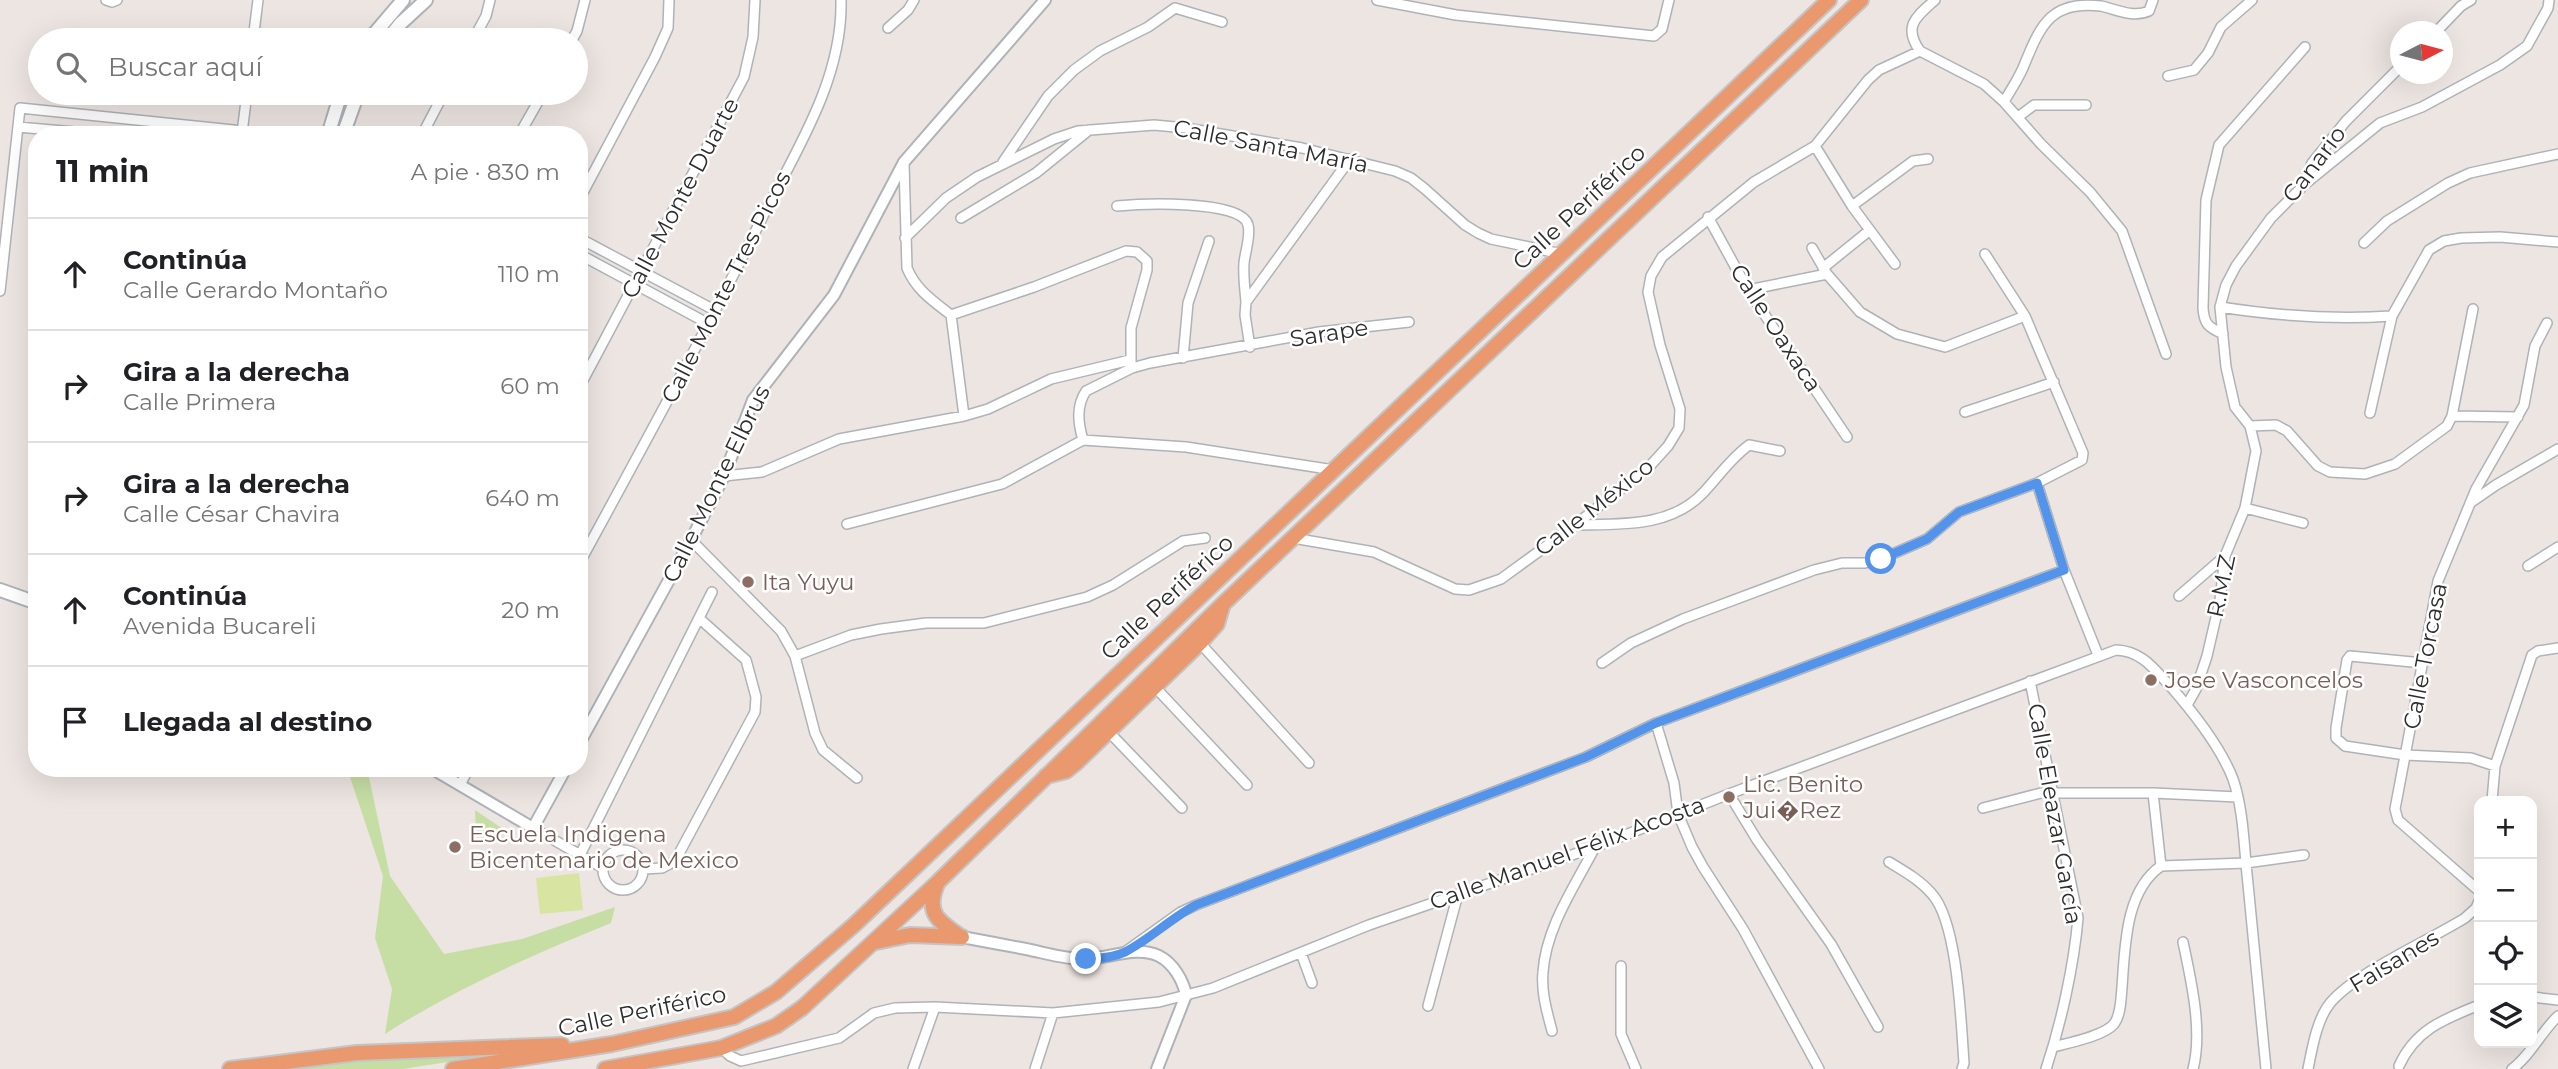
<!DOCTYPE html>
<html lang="es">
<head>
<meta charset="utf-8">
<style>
	body { margin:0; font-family:Montserrat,sans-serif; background:#f6f6f6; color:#202124 }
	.controls { position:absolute; right:21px; bottom:21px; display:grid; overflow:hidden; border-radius:14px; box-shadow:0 7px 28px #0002 }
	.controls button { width:63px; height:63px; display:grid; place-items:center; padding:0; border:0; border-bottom:2px solid #e0e0e0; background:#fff; color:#202124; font:35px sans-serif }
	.compass { position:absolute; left:2390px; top:21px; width:63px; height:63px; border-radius:50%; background:#fff; box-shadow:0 7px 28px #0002; rotate:84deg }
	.stop { position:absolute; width:21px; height:21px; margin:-16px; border:5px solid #5393e9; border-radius:50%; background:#fff }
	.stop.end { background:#5393e9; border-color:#fff; box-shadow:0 2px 7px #0008 }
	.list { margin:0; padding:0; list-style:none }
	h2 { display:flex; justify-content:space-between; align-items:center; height:91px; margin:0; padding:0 28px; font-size:30px }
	h2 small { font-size:23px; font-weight:400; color:#757577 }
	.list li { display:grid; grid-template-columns:46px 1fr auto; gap:21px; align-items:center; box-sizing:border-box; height:112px; padding:0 28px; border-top:2px solid #e0e0e0 }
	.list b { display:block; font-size:26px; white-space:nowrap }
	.list p { margin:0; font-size:23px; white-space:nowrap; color:#757577 }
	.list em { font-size:23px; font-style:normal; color:#757577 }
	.icon { flex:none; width:38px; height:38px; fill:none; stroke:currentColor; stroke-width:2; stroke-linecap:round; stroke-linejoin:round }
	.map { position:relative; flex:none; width:2558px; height:1069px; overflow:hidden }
	.search { position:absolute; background:#fff; box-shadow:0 7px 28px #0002; left:28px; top:28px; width:560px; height:77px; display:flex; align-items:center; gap:18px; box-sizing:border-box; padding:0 24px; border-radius:38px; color:#757577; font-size:26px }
	.panel { position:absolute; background:#fff; box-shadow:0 7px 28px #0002; left:28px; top:126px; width:560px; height:651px; border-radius:28px }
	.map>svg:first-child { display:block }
</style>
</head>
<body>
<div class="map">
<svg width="2558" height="1069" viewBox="0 0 2558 1069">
	<rect width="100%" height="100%" fill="#ede5e2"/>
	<path fill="#c6dea4" d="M347 768H367L390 876 444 954 522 939 615 907 611 923C533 955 456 988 385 1034L392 989 375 938 383 876Z
		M475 810 503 829 495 830V835L476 836Z
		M518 1051 403 1069H292L360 1061Z"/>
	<path fill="#d8e4a1" d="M579 873 583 910 540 914 536 878Z"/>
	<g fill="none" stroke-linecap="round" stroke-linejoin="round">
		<g stroke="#aeb3b8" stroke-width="12">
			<path id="minor" d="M106 0 112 2 117 0
				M1377 0 1456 15 1654 36 1662 29 1669 0
				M1935 0C1917 16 1902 26 1920 51L1984 84 2004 102 2041 144 2090 192 2122 231 2166 354
				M888 28 908 10 914 0
				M2436 32 2461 6 2471 0
				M302 35 370 40
				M253 40 258 0
				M473 40 486 16 490 0
				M572 40 577 31 585 0
				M2168 76 2194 70 2208 53 2221 27 2252 0
				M2004 102C2011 89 2020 77 2025 63 2041 24 2052 0 2101 6 2118 10 2133 18 2149 11L2153 0
				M2018 117 2034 105H2086
				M18 127 109 135
				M242 133 247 93
				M422 135 444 93
				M519 135 543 93
				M1815 146 1852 206 1895 264
				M1003 162 1048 96 1074 70 1100 51 1148 27 1175 8 1222 22
				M904 164 907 268C916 290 933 301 951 315L964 416
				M2305 184 2380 123 2422 107 2500 65 2527 46 2548 8 2549 0
				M579 200 655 57 668 28 669 0
				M1117 206C1139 204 1242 199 1248 225 1251 236 1245 252 1244 263 1243 276 1245 289 1246 302
				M1852 206 1913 161 1928 159
				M1708 217 1748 290 1847 437
				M961 218 1036 173 1089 130
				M579 238 716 311
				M905 238 946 198 977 177 1054 139 1078 131 1154 125 1186 128 1302 148 1395 171 1411 178 1425 189 1465 225 1478 233 1491 239 1562 254
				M2364 243 2387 221 2448 183 2470 173 2558 154
				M1812 248 1827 274 1860 312 1897 334 1945 347 2025 316
				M579 254 709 324
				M1823 268 1870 230
				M1748 290 1827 274
				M0 291 20 108 282 135
				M2220 307C2278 316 2334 320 2392 316
				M951 315 1034 287 1126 251 1137 252 1147 261V270L1131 328V363
				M2223 334C2208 327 2204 324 2203 308L2206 200 2219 145 2305 47
				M1250 347 1245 315 1246 302 1350 159
				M1183 358 1188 303 1209 241
				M579 388 744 77 753 37 755 0
				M1965 412 2054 382
				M2370 413 2392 316 2429 250 2444 241 2461 238 2500 237 2558 242
				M2452 416 2518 417
				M2250 426 2276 425 2287 431 2318 466 2330 472 2365 474 2395 464 2447 426 2452 416 2473 309
				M1083 440C1078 423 1076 406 1086 391L1132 368 1150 363 1319 332 1409 322
				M1083 440 1186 447 1334 470
				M724 476 762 472 839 439 964 416 988 409 1051 379 1130 360
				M2037 483 2064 570 2098 655
				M2470 503 2496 485 2558 449
				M2245 508 2303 523
				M847 524 1002 484 1083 440
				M1575 525C1620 524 1671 528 1704 492 1719 476 1730 459 1749 445L1780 451
				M1293 538 1374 552 1455 589 1469 590 1501 579 1575 525 1649 467 1668 446 1679 428 1680 409 1660 345 1648 292 1651 276 1662 257 1754 182 1815 146 1868 80 1879 70 1920 51
				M691 540 781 631 795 656 815 733 823 750 857 778
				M579 564C641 450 703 337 760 222 795 152 843 80 841 0
				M2528 566 2558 547
				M2179 596 2225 556
				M1200 643 1309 763
				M795 656 851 635 881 629 926 623H984L1087 597 1113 585 1183 541 1205 538
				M1602 663 1631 643 1683 619 1814 570 1842 563H1865L1881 559 1927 539 1959 512 2037 483 2082 460 2083 453 2025 316 1985 254
				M2423 663 2350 656 2347 660 2336 728V738L2345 746 2405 755 2471 758 2495 766
				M2030 681 2078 918C2074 965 2061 1024 2046 1069
				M1154 686 1247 785
				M2187 705 2196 689 2207 656 2220 600 2225 556 2245 508 2256 451 2250 426 2235 407 2226 367 2220 307 2226 285 2236 266 2271 218 2304 185 2312 163 2346 121 2400 67
				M1656 723 1674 783 1678 814 1692 847 1703 867 1743 929 1819 1069
				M1108 731 1182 808
				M460 785 469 768
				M2153 793 2161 866
				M1729 794 1757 840 1831 944 1878 1027
				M2492 801 2495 766 2532 655 2538 651 2558 648
				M1983 808 2041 793H2153L2238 797
				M533 828 603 868
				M603 870a20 20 0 1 1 40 0a20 20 0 1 1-40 0Z
				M580 855 712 592
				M1889 862C1904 871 1920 880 1932 894 1958 923 1961 1023 1964 1063L1962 1069
				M643 869 662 868 675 861 755 712 756 697 746 660 700 619
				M2479 891 2398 820 2395 809 2438 581 2476 489 2524 405 2535 346 2547 323
				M2183 942C2191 980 2203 1031 2193 1069
				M1125 952 1181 912 1196 905 1586 757 1656 723 2064 570
				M1301 953 1312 983
				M1621 966V1034L1636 1069
				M2532 997 2558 1000
				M1428 1006 1458 894
				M1552 1031C1547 1012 1541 992 1543 972 1546 927 1575 886 1595 847
				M2053 1047C2068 1043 2104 1036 2114 1024 2121 1015 2121 998 2122 987 2125 947 2125 891 2161 866L2246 863 2304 855
				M721 1048 730 1056 741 1061 839 1038 874 1013 895 1008 935 1007 1053 1013 1159 1002 1213 988 1369 925 1595 847 1729 794 2116 650C2142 651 2154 669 2171 687 2192 711 2221 748 2233 779 2244 811 2244 850 2248 884 2254 946 2260 1007 2266 1069
				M2399 1066C2415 1030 2444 1019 2479 1005
				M913 1069 935 1007
				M1035 1069 1053 1013
				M2308 1069C2312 1049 2317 1018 2331 1002 2357 972 2428 941 2465 918L2476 908 2479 901
				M2512 1069C2531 1055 2541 1032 2558 1016"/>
		</g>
		<g stroke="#aeb3b8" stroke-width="14">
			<path id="tertiary" d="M579 744 691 540 724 476 753 400 834 295 904 162 1045 0
				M431 768 533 828 566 768
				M962 937C983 941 1005 945 1026 949 1046 953 1064 959 1085 959 1109 959 1136 945 1159 956 1173 963 1183 980 1186 995L1157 1069"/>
		</g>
		<g stroke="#aeb3b8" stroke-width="16">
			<path id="secondary" d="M369 40 403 0
				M387 40 400 24 426 0
				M328 135 341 93
				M343 135 358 93
				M0 590 37 603"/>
		</g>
		<g stroke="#c4c4c4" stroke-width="18">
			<path id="trunk" d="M1046 776 1066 771 1076 763 1200 643 1217 624 1222 607
				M937 884C925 913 938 921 961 937
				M876 942 910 935 962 937
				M230 1069 357 1053 562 1045
				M453 1069 612 1044 734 1017 776 992 854 925 1829 0
				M605 1069 721 1048 776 1026 802 1008 937 883 1222 605 1861 0"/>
		</g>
		<use href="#minor" stroke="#fff" stroke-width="9"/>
		<use href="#tertiary" stroke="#fff" stroke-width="10"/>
		<use href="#secondary" stroke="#fff" stroke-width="12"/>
		<use href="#trunk" stroke="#ea986e" stroke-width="14"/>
	</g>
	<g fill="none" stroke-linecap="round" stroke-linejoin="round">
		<path stroke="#5393e9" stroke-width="9" d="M1086 959C1099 958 1113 958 1125 952 1150 939 1171 918 1196 905L1586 757 1656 723 2064 570 2037 483 1959 512 1927 539 1881 559"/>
	</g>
	<g fill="#8d6e63" stroke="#fff" stroke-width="2.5">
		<circle cx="748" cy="582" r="7"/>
		<circle cx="2151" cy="680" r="7"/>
		<circle cx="1729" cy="797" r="7"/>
		<circle cx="455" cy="847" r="7"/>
	</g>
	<g text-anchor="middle" stroke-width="5" stroke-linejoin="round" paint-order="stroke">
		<g font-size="23" fill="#2d2d2d" stroke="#fff">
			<text transform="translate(1271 146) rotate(11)" y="8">Calle Santa María</text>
			<text transform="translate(2314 164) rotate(-53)" y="8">Canario</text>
			<text transform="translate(680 198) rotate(-62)" y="8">Calle Monte Duarte</text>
			<text transform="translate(1579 207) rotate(-43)" y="8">Calle Periférico</text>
			<text transform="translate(726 287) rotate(-63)" y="8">Calle Monte Tres Picos</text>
			<text transform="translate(1776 328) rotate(57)" y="8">Calle Oaxaca</text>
			<text transform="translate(1329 333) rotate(-9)" y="8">Sarape</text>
			<text transform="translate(716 484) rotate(-64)" y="8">Calle Monte Elbrus</text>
			<text transform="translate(1594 507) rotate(-38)" y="8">Calle México</text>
			<text transform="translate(2221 586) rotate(-78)" y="8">R.M.Z</text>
			<text transform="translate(1167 597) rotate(-43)" y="8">Calle Periférico</text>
			<text transform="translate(2425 656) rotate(-79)" y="8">Calle Torcasa</text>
			<text transform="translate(2055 814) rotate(80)" y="8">Calle Eleazar García</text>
			<text transform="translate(1567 853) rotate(-20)" y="8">Calle Manuel Félix Acosta</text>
			<text transform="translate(2394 961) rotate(-31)" y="8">Faisanes</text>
			<text transform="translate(642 1011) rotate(-12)" y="8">Calle Periférico</text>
		</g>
		<g font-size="23" fill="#785e54" stroke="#fff" text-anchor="start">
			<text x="762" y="590">Ita Yuyu</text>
			<text x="2165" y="688">Jose Vasconcelos</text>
			<text x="1743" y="792">Lic. Benito<tspan x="1743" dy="26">Jui�Rez</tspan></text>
			<text x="469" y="842">Escuela Indigena<tspan x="469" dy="26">Bicentenario de Mexico</tspan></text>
		</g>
	</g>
</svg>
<div class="controls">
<button>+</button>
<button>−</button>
<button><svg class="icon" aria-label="locate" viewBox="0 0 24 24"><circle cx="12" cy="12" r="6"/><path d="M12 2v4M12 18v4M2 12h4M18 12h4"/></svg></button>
<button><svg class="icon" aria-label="layers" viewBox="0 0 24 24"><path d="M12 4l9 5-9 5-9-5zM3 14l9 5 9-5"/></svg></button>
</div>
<svg class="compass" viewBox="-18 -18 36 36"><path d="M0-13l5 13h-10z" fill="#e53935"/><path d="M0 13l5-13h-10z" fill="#757577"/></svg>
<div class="stop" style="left:1881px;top:559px"></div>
<div class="stop end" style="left:1086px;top:959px"></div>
<div class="search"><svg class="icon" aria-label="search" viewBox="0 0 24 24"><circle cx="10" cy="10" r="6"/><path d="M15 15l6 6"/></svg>Buscar aquí</div>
<section class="panel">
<h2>11 min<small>A pie · 830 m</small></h2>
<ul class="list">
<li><svg class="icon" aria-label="ahead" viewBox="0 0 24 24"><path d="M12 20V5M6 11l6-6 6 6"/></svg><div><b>Continúa</b><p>Calle Gerardo Montaño</p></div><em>110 m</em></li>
<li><svg class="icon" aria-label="right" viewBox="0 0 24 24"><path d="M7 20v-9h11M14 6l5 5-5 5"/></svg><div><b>Gira a la derecha</b><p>Calle Primera</p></div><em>60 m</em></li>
<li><svg class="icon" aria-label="right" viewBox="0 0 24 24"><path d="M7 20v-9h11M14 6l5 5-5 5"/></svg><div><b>Gira a la derecha</b><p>Calle César Chavira</p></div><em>640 m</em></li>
<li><svg class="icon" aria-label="ahead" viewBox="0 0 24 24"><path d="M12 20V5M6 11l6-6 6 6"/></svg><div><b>Continúa</b><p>Avenida Bucareli</p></div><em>20 m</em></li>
<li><svg class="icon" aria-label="arrive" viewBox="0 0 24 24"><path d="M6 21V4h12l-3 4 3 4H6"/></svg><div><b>Llegada al destino</b></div></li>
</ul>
</section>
</div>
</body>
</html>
